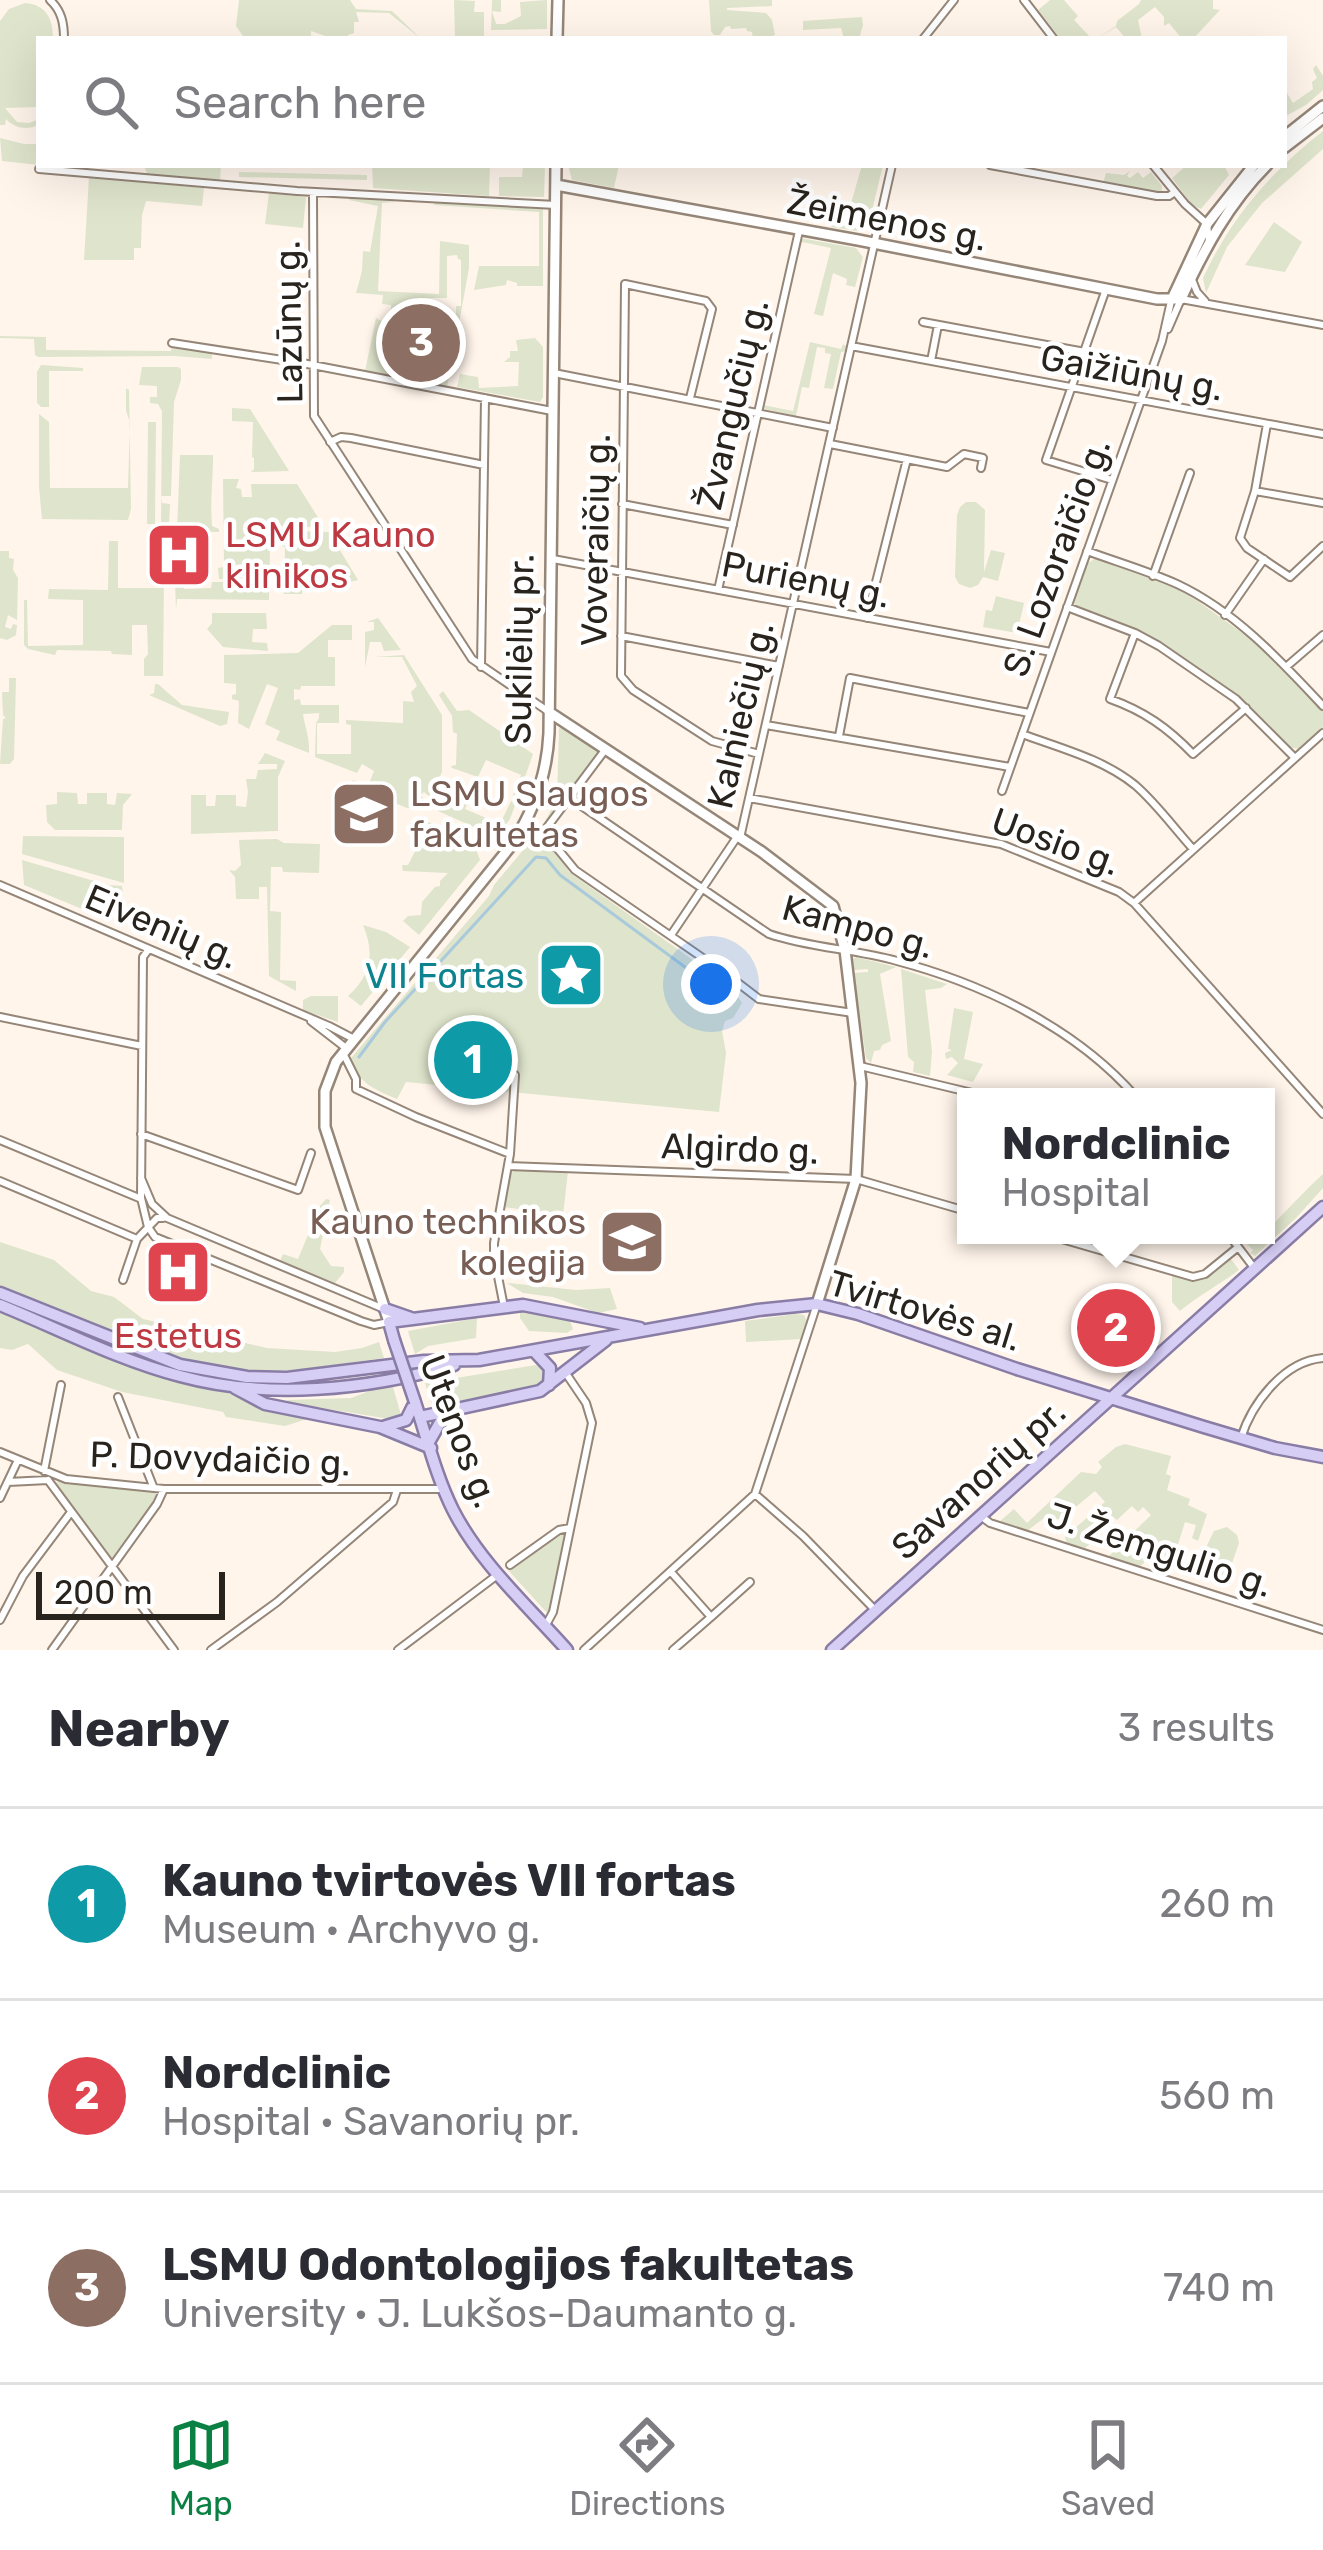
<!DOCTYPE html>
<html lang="en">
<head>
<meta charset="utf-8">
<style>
	body { margin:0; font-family:Rubik,sans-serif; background:#f7f7f7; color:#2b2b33 }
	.scale { position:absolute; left:36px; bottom:30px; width:189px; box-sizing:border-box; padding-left:12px; border:6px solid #29231d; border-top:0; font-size:33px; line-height:42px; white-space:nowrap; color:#29231d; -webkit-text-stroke:9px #fff; paint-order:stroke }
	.you { position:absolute; left:711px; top:984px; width:42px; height:42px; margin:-30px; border:9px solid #fff; border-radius:50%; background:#1a73e8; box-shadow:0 0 0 18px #1a73e833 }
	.badge { display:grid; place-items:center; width:78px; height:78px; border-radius:50%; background:#0b8043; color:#fff; font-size:39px; font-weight:700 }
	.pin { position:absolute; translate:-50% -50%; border:6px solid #fff; box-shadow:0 3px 12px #0006 }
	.popup { position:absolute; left:957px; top:1088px; width:318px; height:156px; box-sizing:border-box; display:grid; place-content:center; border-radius:0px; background:#fff; filter:drop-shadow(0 3px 9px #0005); font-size:39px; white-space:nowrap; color:#7c7c81 }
	.popup b { font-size:45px; color:#2b2b33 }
	.popup::after { content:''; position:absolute; left:50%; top:100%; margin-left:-24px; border:24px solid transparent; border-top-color:#fff }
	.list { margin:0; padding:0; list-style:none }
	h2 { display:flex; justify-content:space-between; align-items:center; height:156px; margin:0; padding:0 48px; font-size:51px }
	h2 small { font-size:39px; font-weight:400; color:#7c7c81 }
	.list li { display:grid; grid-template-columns:78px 1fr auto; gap:36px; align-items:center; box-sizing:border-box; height:192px; padding:0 48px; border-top:3px solid #e1e1e2 }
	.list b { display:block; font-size:45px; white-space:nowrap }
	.list p { margin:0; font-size:39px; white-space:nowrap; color:#7c7c81 }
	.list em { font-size:39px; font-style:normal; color:#7c7c81 }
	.icon { flex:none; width:66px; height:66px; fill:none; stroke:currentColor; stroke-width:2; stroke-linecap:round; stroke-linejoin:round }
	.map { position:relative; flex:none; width:1323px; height:1650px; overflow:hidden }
	.search { position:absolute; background:#fff; box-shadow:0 12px 48px #0002; left:36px; right:36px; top:36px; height:132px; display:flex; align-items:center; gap:30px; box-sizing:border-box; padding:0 42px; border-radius:0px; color:#7c7c81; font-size:45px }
	.sheet { height:732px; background:#fff }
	nav { display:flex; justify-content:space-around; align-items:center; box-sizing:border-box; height:168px; border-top:3px solid #e1e1e2; background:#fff; font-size:33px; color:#7c7c81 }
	nav a { display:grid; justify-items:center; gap:6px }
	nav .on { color:#0b8043 }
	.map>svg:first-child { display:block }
</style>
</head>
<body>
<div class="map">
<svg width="1323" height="1650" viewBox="0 0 1323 1650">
	<rect width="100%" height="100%" fill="#fff5eb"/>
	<path fill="#dfe4cc" d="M239 0H350L356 9 392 11 421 39 389 13 356 12 359 22H354V33L348 35V39H334L311 31V36H243L236 26Z
		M454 0 475 1 474 12H484V39H455Z
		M492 0H501V12L492 11 496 24H505L521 16 520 2 547 0V29L491 30Z
		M709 0H772V6L727 8V10L766 13 772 20 775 35 768 37 769 39H753L752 32 747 31 746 28 731 29 730 26 725 27 720 35H714L711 31Z
		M1050 0H1064L1078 16 1074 20 1092 39H1061L1038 10Z
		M1141 0H1213V9L1220 10 1193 39H1182L1169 23 1164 26V17L1155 7 1138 20 1142 39H1126L1116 27 1096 39 1116 26 1117 21 1139 4Z
		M25 3C47 5 53 19 53 39H39V107L5 108 17 122 29 123 39 119V125C26 130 16 129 6 119L5 125H0V21L9 9Z
		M862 17 863 25 859 39H844L841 28 803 30V21Z
		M1316 65 1323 76V90L1306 105 1284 117V88L1293 103 1313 89 1312 82 1317 78 1313 69Z
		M1323 131V149L1262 203 1227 247 1206 293 1203 278C1231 217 1271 172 1323 131Z
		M0 138 24 144H39V165L2 161Z
		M221 165 220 180 147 174 144 165Z
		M372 165H490L489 196 373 188Z
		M523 165H545L544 197 499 196V177H522Z
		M568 165H619L614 188 572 180Z
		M862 165H883L869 223 858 227 857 231 831 227 832 222 846 221 848 212 836 209 837 201 845 206 847 203H851Z
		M1187 165H1224L1229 175 1201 209 1192 205 1172 178Z
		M1130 171 1127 176 1130 178 1138 172 1143 178 1151 172 1162 186V191L1153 193 1103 183 1106 173 1124 175Z
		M239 172 367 175V180L239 177Z
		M89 177 204 188 202 206 146 201 142 215 141 248H134V260H84Z
		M269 193 306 197 303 228 265 224Z
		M350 197 396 202 382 203 378 291 439 294 440 241 469 245V268L458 329 453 331 434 326V316L456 314V306H461V260L458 259 457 255 447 256V298H425L422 302V315L391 309V305L382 304 383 295 356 293 362 271 363 251 370 252 378 206 349 200Z
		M435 202 543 209V286H517V283L507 280 506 285 474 290 479 266H539V212L434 205Z
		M1274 222 1302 242 1285 272 1245 265Z
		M800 238 856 248 863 257 855 287 846 285 847 279 833 273 823 316 814 314 831 248 802 242 797 260H795Z
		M376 318 385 323 381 345 453 360 447 386 365 371Z
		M0 336 46 337V350L171 351 172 345 212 350V359L175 356 38 357 35 355 34 339 0 338Z
		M535 338 543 347V397L540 402 457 387 460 374 478 377 479 388 518 386 519 362H504L510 357V351H518L516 340Z
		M810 342 841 349 843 344 847 347 846 351 841 352 833 389 824 388 831 354 825 353V348L817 347 809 388 802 387 796 416 765 409 763 405 793 411Z
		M41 365 83 368V371H49V407H41L37 403V372Z
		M142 367H178L181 369V380L174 402 171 496H161L162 503 170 504 169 526H161L162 411 158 404 150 403V397H157V386L139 385Z
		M126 388 129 390 131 509 128 520 42 519 39 487V414L49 422 50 488H128L130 423 126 410Z
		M232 408 250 409 289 471 251 472 254 469V458L252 457 253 422 232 421Z
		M148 422H156L155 524H147Z
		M180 455H213C213 483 210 501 212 526L219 529V532L177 531Z
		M223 479H239L236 488 241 489 242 497H252L251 484H297L324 527H261V542L268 543 270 547 269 600 177 599 176 610 175 583H183L184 589 211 588 212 582H238L237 579H219L218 568 224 567Z
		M966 502H976L985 510 984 572 991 550 1005 553 998 581 983 577 978 585 970 588 959 584 955 577 957 515 960 507Z
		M292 531 329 532 358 580 342 584 341 575 303 576 302 594H284L285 547 282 546V538L286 533Z
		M109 541H118V588H161V575H164L163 676H144V659L148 654 147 625H132V655L112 654 111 651 57 650 55 655 28 649 24 645V600H27L28 646 83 645V600L48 599 49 589 108 590Z
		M0 551H9V558L14 559 13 570 18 578 17 620 8 615 5 627 11 629 13 624 17 625 16 635 7 640 0 638Z
		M1096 558 1177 589 1196 600 1265 649 1323 710V727L1299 749 1289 747 1242 700 1150 637 1075 607 1074 602 1088 563Z
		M996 596 1024 603 1017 633 983 627 986 610 992 611Z
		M212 613H266L267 629H253L252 642 267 643 268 651 223 647 207 629 212 623Z
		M378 618 401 650 384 651 381 642H370L365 667V632L374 630V622H367Z
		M332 625H352V640H328V657H335V686H301L300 690 294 689V700L300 699 301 705H339V723H317V754H351V725L346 724V720L403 723V701L414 702 411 692 417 686 402 657H374L404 655 442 715V772L430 797 424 792 420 795 424 799 423 803 428 806 425 809 407 808 350 784 353 780 368 786 374 771 362 764 357 773 315 757 316 723 319 718V713L303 714C305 728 310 738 309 753L276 740 280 731 265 724 278 688 267 684 249 729 238 723 239 701 232 699V695L236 694V684L224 683V655L298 653Z
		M9 678H16L14 759 10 764H0L3 719 6 718 3 715 2 692H9Z
		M155 684H158L182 705 229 712 227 724 220 726 149 695 154 693Z
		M443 691 457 711 469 710 533 754 518 797 513 795 521 775 486 760 478 777 452 768 451 766 456 765 457 734 453 732 452 716 439 695Z
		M565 727 600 753 538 834 557 799 559 728Z
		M265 753 285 761 278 777V831L191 834V795H206V806H215L216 795H236V806L246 807 248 792 246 779H256L258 770 277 769V764H258Z
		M452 784 472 792 465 809 500 824 511 801 516 803 510 819 502 830 483 831 438 811Z
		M57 792 77 793 78 804H87V793H107V804L115 805 117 793 132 794 123 805 122 830H55L47 822 46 805 57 804Z
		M426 821 471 842 475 847 480 860 419 935 403 921 408 916 421 915 422 902 435 887 440 886V881L448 873 403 871 402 865H408L424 834 419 831Z
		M23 836 124 837V883L22 854Z
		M534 837 559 856 569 872 731 987 742 1003 733 1018 725 1021 722 1031 726 1053 719 1112 406 1082 397 1099C374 1089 357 1083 351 1058L489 896 494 885Z
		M277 839 284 843 320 844 319 873 283 872 282 867H271L270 911 281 912 280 980 296 981V991L269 976 267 887H259V899H236L235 877 229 870 235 871 241 865 239 840Z
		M22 860 108 885 122 886 123 896 111 897V921L24 885Z
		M363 925 386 932 410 947 361 1006 348 996C371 976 375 953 363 925Z
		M856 957 896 967 880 974 891 1041 882 1045 880 1050 874 1051 871 1063 866 1058 854 973 868 972V969L854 970 853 959Z
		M901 969 947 984 941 988 925 990 932 1051 930 1076 913 1072 914 1062 908 1057Z
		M311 996H338V1022L303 1010V1000Z
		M954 1008 973 1012 964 1059 983 1064 973 1082 947 1075 958 1063 952 1057 946 1059 945 1053 952 1050 948 1049Z
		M517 1169 568 1171 563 1216 504 1207 510 1174Z
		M1323 1174V1188L1296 1218 1255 1256 1250 1253 1253 1250 1238 1235H1245L1252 1243 1261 1235H1266V1231C1286 1212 1302 1193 1323 1174Z
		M326 1199 330 1200 320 1249 331 1266 344 1267V1272L335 1283 280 1261 283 1254 298 1259 320 1206Z
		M0 1242 54 1260 91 1291 114 1297 143 1319 267 1348 335 1352 362 1348 379 1342 384 1358C335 1364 286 1375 236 1369 151 1360 80 1313 0 1287Z
		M1231 1259 1239 1270C1219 1285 1199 1295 1180 1311L1172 1302V1273L1201 1279Z
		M507 1283 576 1290 610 1288 617 1309 598 1313 553 1297 523 1293Z
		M520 1311 570 1321 573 1329 567 1333 529 1331 520 1318Z
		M0 1312 146 1372 187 1385 226 1392 269 1410 307 1419 285 1426 226 1417 223 1412 122 1392 57 1370 28 1344 12 1350 0 1348Z
		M796 1314 804 1315 807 1321 802 1339 746 1342 745 1321Z
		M477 1318 476 1338 428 1346 415 1354 408 1331Z
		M536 1365 546 1371 544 1383 536 1386 435 1407 432 1406 425 1383Z
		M393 1387 401 1415 395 1420 293 1403 286 1400 351 1398 375 1389Z
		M1125 1444 1171 1456 1166 1474 1171 1476 1167 1490 1190 1499 1188 1505 1207 1514 1198 1541 1192 1538 1196 1525 1185 1522 1173 1560 1148 1553 1144 1563 1139 1567 1109 1556 1151 1515 1143 1507 1138 1512 1132 1506 1117 1520 1112 1516 1086 1539 1090 1544 1085 1548 1067 1544 1065 1537 1105 1502 1095 1491 1060 1520 1048 1515 1027 1531 999 1522 1014 1509 1027 1523 1081 1472 1096 1474 1102 1467 1098 1462 1116 1447Z
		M58 1481 153 1489 157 1497 111 1559 54 1486Z
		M1227 1527 1237 1535 1239 1543 1229 1572 1218 1578C1193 1570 1205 1549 1214 1531Z
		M560 1532 564 1535 549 1615 508 1570Z"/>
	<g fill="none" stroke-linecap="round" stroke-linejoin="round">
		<path stroke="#a9cada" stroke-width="3" d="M359 1057 385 1022 536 857 546 858 560 875 727 998"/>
		<g stroke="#958678" stroke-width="10">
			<path id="street" d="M50 0C62 11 64 24 64 39
				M1024 0 1054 39
				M923 39 954 0
				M990 165 1157 196H1169L1175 192
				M1153 165 1185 204 1207 224 1209 241
				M39 169 297 191 556 205
				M313 192 314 416 472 659 549 712
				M1191 277 1197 292 1205 301
				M1106 289 1046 460 1112 480
				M923 322 1085 352
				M1168 329 1181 299 1323 325
				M172 343 302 363 552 411
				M851 346 1323 434
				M931 361 938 325
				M554 373 833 428
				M690 398 712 309 706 301 625 284 621 676 633 690 712 741 759 754
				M330 442 341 437 351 438 484 465
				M830 444 947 467 964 454 983 458 981 468
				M1255 491 1267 424
				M1323 503 1255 491 1240 538 1247 548 1290 577 1323 546
				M622 504 733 525
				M1087 551C1117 562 1148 571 1177 584 1235 611 1280 660 1323 706
				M553 559 1051 652
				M1153 576 1190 473
				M718 590 799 231
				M1067 607 1135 633 1159 646 1236 699 1295 758
				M1225 615 1264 559
				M867 618 907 459
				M1135 633 1110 699C1144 711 1168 728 1193 754L1246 708
				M621 636 779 666
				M481 667 485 398
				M1286 667 1323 635
				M766 725 1010 767
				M1022 734C1060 748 1103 759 1135 785 1156 803 1174 828 1193 849
				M839 736 850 678 1029 713
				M605 750 539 838 557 848 575 870 729 976 759 999 853 1013
				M1002 791 1162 341 1171 301
				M570 798 769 934C810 948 855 949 897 961 984 984 1076 1028 1136 1097
				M749 798 1001 844 1119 892 1134 903 1323 1114
				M740 838 892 165
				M0 885 329 1026 354 1039
				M1134 903 1323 733
				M671 935 737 837
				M0 1017 142 1046
				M311 1021 346 1048
				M343 1053 356 1079V1089L416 1117 510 1154
				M860 1066 989 1097
				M141 1134 298 1190 311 1153
				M0 1140 139 1198
				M508 1166 856 1179 966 1211
				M141 1178 152 1204 167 1218 384 1309
				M0 1181 137 1239
				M148 1227 141 1198 143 957 149 949
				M148 1227 155 1237 361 1321 374 1325 389 1322
				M1048 1235 1193 1277 1205 1274 1237 1248
				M1229 1235 1255 1269
				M123 1280 137 1239 157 1218H163
				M504 1307 494 1256V1243L510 1154 515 1075
				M118 1397 153 1486
				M1241 1438C1252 1403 1284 1361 1323 1358
				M0 1452 66 1479 164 1489H444
				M44 1471 61 1385
				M48 1480 174 1650
				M8 1482 48 1480
				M755 1494 803 1536 876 1611
				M0 1498 18 1460
				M982 1517 990 1523 1323 1630
				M510 1565 559 1530 570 1528
				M671 1572 711 1617 673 1650
				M711 1617 750 1582
				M0 1620 23 1576 71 1512
				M546 1625 553 1612 592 1423 586 1403 565 1372
				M52 1650 157 1504 164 1489
				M211 1650 277 1602 393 1502 397 1490
				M398 1650 496 1576
				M584 1650 755 1494 817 1304"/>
		</g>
		<g stroke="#958678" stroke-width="14">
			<path id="secondary" d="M557 39 558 0
				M1284 137 1323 106
				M1284 148 1323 118
				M556 185 858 240 1106 289 1157 299H1181C1204 250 1228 204 1267 165
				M1172 299 1207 224 1254 165
				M549 712 762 852 833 906 845 950 861 1083 856 1179 817 1304
				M389 1322 325 1127V1091L336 1062 510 847C534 812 547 775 549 733L556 165"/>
		</g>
		<g stroke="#897da6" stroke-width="15">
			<path id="primary" d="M0 1293 180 1365 247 1377 287 1378 424 1361 479 1360 758 1310 817 1304 858 1314 1017 1369 1204 1427 1275 1448 1323 1457
				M0 1305C59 1329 118 1360 180 1376 268 1400 367 1390 454 1365
				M385 1309 411 1318
				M394 1340 389 1322 523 1305 640 1328
				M535 1352 550 1368 549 1385
				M235 1388 265 1404 380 1427 431 1448
				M415 1402C427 1438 436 1476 453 1510 480 1563 528 1606 567 1650
				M420 1417 540 1391 606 1340
				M383 1427 406 1420 415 1402
				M429 1442 442 1419 452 1412
				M832 1650 1323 1207"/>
		</g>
		<use href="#street" stroke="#fff" stroke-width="6"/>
		<use href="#secondary" stroke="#fff" stroke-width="9"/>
		<use href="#primary" stroke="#d7cef5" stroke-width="10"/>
		<g stroke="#897da6" stroke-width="15" stroke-linecap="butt">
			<path id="primary-bridge" d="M394 1340 415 1402"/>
		</g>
		<use href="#primary-bridge" stroke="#d7cef5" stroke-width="10"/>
	</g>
	<defs>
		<g id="hospital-square" transform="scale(3.45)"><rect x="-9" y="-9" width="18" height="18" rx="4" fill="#e0444e" stroke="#fff"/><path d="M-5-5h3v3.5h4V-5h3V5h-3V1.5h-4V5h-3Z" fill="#fff"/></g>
		<g id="university-square" transform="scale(3.45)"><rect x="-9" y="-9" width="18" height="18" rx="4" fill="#8d6e63" stroke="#fff"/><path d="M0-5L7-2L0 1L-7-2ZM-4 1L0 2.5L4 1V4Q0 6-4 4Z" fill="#fff"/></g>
		<g id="sight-square" transform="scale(3.45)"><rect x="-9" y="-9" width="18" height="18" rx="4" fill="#0f9aa8" stroke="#fff"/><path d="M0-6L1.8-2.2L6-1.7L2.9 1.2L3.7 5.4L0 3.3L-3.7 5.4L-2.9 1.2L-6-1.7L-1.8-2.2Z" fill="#fff"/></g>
	</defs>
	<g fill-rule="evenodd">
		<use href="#hospital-square" x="179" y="555"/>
		<use href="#university-square" x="364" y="814"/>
		<use href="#sight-square" x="571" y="975"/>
		<use href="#university-square" x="632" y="1242"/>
		<use href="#hospital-square" x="178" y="1272"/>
	</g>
	<g text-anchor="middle" stroke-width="9" stroke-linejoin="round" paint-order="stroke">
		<g font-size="36" fill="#29231d" stroke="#fff">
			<text transform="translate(887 219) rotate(11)" y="13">Žeimenos g.</text>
			<text transform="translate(288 322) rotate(-91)" y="13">Lazūnų g.</text>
			<text transform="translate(1132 372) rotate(10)" y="13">Gaižiūnų g.</text>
			<text transform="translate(732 404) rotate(-77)" y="13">Žvangučių g.</text>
			<text transform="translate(595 540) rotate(-89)" y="13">Voveraičių g.</text>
			<text transform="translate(1056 557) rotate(-70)" y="13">S. Lozoraičio g.</text>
			<text transform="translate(806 579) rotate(11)" y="13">Purienų g.</text>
			<text transform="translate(519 649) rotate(-89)" y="13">Sukilėlių pr.</text>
			<text transform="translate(740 715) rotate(-77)" y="13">Kalniečių g.</text>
			<text transform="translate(1056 841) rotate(20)" y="13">Uosio g.</text>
			<text transform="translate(162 926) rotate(23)" y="13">Eivenių g.</text>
			<text transform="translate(858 926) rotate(15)" y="13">Kampo g.</text>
			<text transform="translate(740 1148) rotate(2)" y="13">Algirdo g.</text>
			<text transform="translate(925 1310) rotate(17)" y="13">Tvirtovės al.</text>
			<text transform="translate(460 1431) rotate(69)" y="13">Utenos g.</text>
			<text transform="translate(220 1458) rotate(2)" y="13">P. Dovydaičio g.</text>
			<text transform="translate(978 1479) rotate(-42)" y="13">Savanorių pr.</text>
			<text transform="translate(1160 1549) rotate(18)" y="13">J. Žemgulio g.</text>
		</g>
		<g font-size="36" fill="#be3a42" stroke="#fff" text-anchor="start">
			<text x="225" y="547">LSMU Kauno<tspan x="225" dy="41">klinikos</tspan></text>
			<text x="178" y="1348" text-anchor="middle">Estetus</text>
		</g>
		<g font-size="36" fill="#785e54" stroke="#fff" text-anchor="start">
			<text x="410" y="806">LSMU Slaugos<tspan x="410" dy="41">fakultetas</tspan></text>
			<text x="586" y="1234" text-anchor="end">Kauno technikos<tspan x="586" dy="41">kolegija</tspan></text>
		</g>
		<g font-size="36" fill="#0d838f" stroke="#fff" text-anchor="end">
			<text x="524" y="988">VII Fortas</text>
		</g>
	</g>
</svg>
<div class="scale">200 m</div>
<div class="you"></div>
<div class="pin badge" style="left:473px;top:1060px;background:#0f9aa8">1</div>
<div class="pin badge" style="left:1116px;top:1328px;background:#e0444e">2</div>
<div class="popup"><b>Nordclinic</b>Hospital</div>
<div class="pin badge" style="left:421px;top:343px;background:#8d6e63">3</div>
<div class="search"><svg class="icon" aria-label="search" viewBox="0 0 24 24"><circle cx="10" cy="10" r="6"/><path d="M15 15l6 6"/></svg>Search here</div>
</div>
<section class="sheet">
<h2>Nearby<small>3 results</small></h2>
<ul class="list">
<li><span class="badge" style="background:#0f9aa8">1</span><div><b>Kauno tvirtovės VII fortas</b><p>Museum · Archyvo g.</p></div><em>260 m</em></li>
<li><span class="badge" style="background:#e0444e">2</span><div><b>Nordclinic</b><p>Hospital · Savanorių pr.</p></div><em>560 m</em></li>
<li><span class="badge" style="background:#8d6e63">3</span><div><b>LSMU Odontologijos fakultetas</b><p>University · J. Lukšos-Daumanto g.</p></div><em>740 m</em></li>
</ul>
</section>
<nav>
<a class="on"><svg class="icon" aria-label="map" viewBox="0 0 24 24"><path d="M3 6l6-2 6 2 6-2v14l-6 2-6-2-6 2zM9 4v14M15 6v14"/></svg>Map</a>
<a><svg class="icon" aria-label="directions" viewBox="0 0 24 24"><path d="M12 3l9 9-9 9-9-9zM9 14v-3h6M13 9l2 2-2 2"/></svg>Directions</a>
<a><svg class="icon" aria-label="saved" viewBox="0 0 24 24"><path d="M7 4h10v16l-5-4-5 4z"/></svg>Saved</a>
</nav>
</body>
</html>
